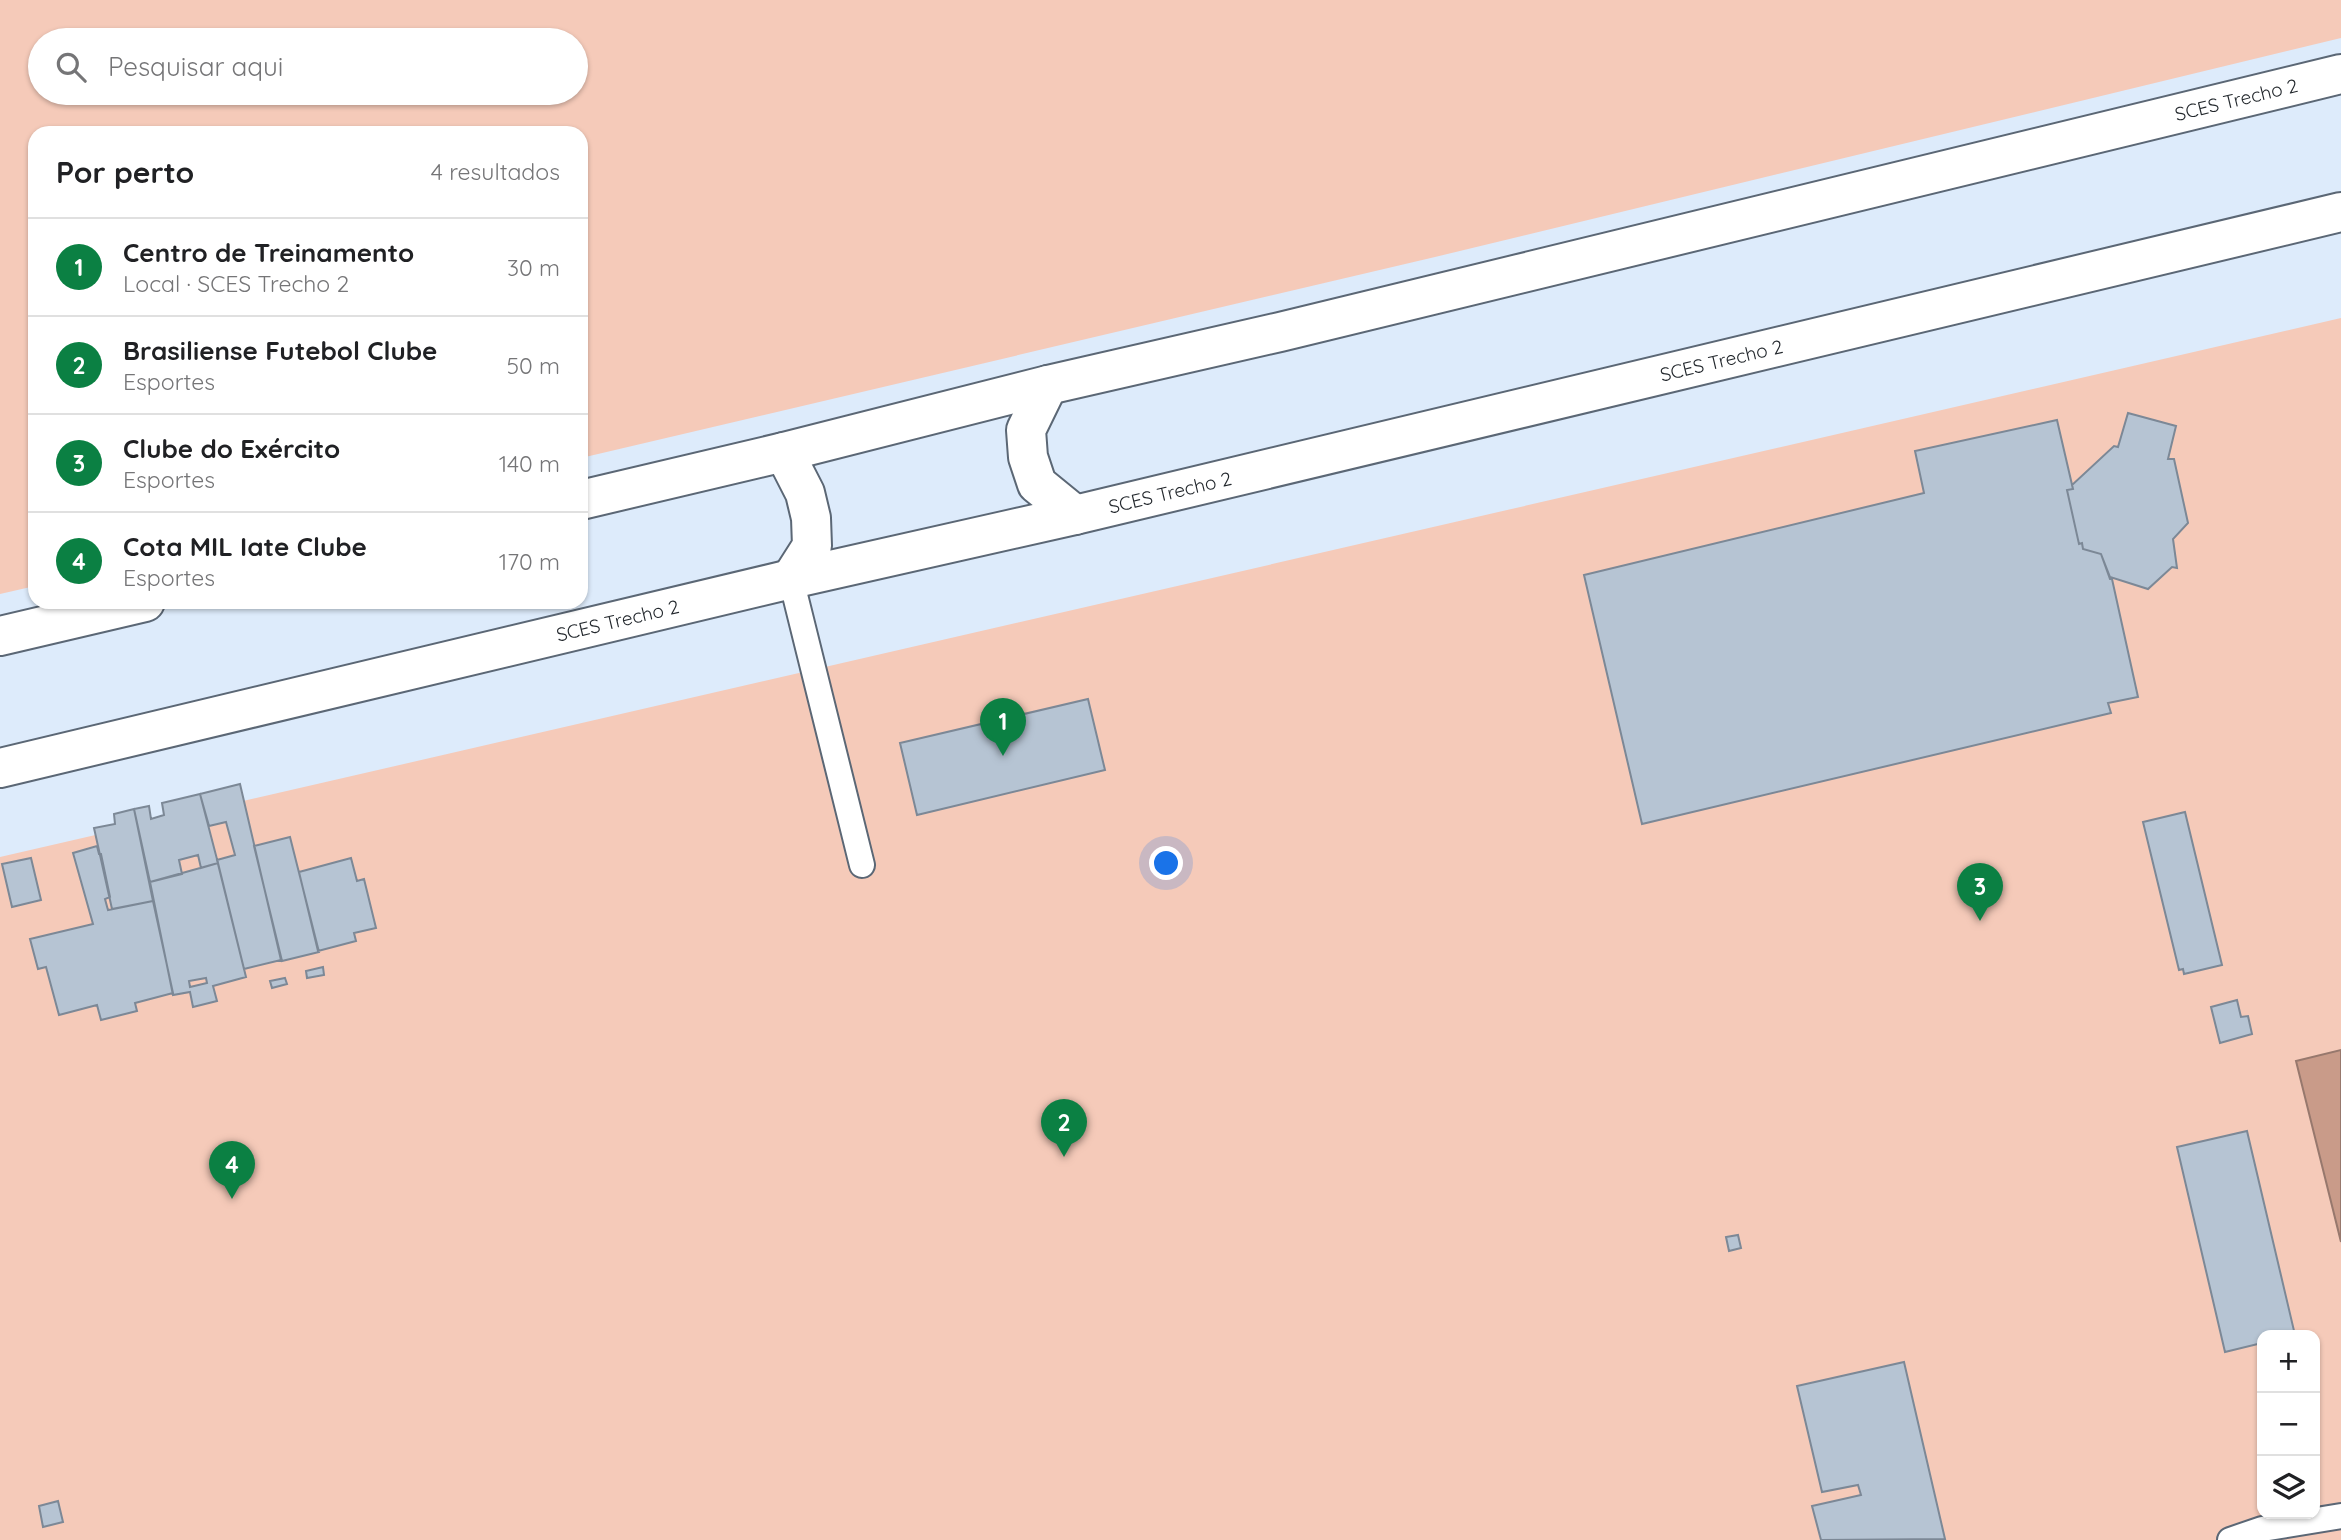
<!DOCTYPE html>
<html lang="pt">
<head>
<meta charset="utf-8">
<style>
	body { margin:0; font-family:Quicksand,sans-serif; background:#f6f6f6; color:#202124 }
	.controls { position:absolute; right:21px; bottom:21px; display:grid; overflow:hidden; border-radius:14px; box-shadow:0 2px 5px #0004 }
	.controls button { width:63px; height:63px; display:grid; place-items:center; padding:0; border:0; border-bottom:2px solid #e0e0e0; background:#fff; color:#202124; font:35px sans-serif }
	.you { position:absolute; left:1167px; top:864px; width:24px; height:24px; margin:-18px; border:5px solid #fff; border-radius:50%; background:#1a73e8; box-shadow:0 0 0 10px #1a73e833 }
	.badge { display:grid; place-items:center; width:46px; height:46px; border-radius:50%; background:#0b8043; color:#fff; font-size:23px; font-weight:700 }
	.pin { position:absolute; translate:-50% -58px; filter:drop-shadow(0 2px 4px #0008) }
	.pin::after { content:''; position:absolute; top:37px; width:24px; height:21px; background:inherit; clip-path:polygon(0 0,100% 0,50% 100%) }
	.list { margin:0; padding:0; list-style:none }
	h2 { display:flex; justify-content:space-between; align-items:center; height:91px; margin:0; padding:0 28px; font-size:30px }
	h2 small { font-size:23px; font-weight:400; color:#757577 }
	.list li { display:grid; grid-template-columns:46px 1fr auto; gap:21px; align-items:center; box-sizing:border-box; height:98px; padding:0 28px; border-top:2px solid #e0e0e0 }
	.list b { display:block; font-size:26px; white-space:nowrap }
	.list p { margin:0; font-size:23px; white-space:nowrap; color:#757577 }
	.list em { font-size:23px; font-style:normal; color:#757577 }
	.icon { flex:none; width:38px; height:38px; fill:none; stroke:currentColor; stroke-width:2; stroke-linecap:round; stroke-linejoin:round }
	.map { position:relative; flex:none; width:2341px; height:1540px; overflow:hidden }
	.search { position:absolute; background:#fff; box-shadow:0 2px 5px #0004; left:28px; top:28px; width:560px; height:77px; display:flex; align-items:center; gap:18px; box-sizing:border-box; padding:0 24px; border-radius:38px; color:#757577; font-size:26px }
	.panel { position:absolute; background:#fff; box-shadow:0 2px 5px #0004; left:28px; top:126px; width:560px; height:483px; border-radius:21px }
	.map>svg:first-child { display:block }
</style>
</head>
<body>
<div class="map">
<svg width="2341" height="1540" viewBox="0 0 2341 1540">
	<rect width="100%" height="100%" fill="#ddebfb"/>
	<path fill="#f5cab9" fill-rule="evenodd" d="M0 0H2341V38L1435 257 581 458V133H35V586L0 594ZM40 40H576V93H40Z
		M2341 318V1540H0V857ZM2262 1335H2315V1514H2262Z"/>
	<path fill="#c99b89" stroke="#97786d" stroke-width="2" d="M2341 1050V1242L2296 1061Z"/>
	<path fill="#b6c4d3" stroke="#7c8896" stroke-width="2" fill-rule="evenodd" d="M2128 413 2176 426 2168 459H2174L2188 523 2173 539 2177 568 2172 567 2148 589 2110 577 2101 554 2083 549 2082 543 2079 544 2067 490 2073 489 2072 485 2114 446 2118 447Z
		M2057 420 2073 489 2067 490 2079 544 2082 543 2083 549 2101 554 2110 579H2112L2138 697 2108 703 2111 713 1642 824 1584 575 1924 493 1915 451Z
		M1088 699 1105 770 917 815 900 743Z
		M240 784 281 960 244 969 217 860 235 855 226 822 209 826 200 794Z
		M200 794 218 863 201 868 198 855 179 860 182 874 150 882 134 809 149 806 151 819 164 815 162 803Z
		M134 809 153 901 112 909 94 828 115 824 114 814Z
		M2185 812 2222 965 2184 974 2183 969 2179 970 2143 822Z
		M290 837 319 952 282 961 254 846Z
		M97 846 99 854H101L110 897 105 899 108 910 153 901 173 993 135 1003 137 1011 101 1020 97 1005 59 1015 46 967 38 969 30 939 93 924 73 853Z
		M31 858 41 900 12 907 2 864Z
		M351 858 357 881 364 879 376 928 354 933 356 941 318 951 299 872Z
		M218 863 246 977 213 986 217 1001 193 1007 190 992 173 995 150 882ZM206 978 207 983 190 987 189 981Z
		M323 967 324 975 307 978 306 971Z
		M285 978 287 984 272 988 270 981Z
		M2237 1000 2241 1017 2248 1016 2252 1034 2220 1043 2211 1007Z
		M2247 1131 2295 1335H2262V1343L2225 1352 2177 1147Z
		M1738 1235 1741 1248 1729 1251 1726 1237Z
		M1904 1362 1945 1539 1821 1540 1812 1506 1861 1495 1858 1485 1822 1492 1797 1386Z
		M58 1501 63 1522 43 1527 39 1506Z"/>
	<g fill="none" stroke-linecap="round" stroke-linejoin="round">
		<g stroke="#5b6775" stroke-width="28">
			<path id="service" d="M791 579 862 865
				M2230 1540 2262 1529 2341 1516"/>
		</g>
		<g stroke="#5b6775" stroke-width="42">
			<g id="secondary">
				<path d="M1048 385 1026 430 1028 457 1037 484 1075 515"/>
				<path d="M784 452 805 493 811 518 812 546 791 579"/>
				<path id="s1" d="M581 500 784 452 1048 385 1280 332 2341 74"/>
				<path d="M0 636 145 602"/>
				<path id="s2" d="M0 768 791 579 1075 515 2341 212"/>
			</g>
		</g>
		<use href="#service" stroke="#fff" stroke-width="24"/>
		<use href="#secondary" stroke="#fff" stroke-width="38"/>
	</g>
	<g text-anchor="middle" stroke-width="7" stroke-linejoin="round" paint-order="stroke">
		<g font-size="19" fill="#23282d" stroke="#fff">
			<text dy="7" stroke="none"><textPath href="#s1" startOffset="1703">SCES Trecho 2</textPath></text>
			<text dy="7" stroke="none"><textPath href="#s2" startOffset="1769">SCES Trecho 2</textPath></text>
			<text dy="7" stroke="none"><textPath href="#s2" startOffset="1202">SCES Trecho 2</textPath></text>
			<text dy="7" stroke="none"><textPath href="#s2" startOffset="635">SCES Trecho 2</textPath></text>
		</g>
	</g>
</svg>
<div class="controls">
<button>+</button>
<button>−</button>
<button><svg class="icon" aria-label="layers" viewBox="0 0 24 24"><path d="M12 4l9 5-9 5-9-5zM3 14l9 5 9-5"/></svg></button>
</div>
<div class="you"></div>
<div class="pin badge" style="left:1003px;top:756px">1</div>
<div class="pin badge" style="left:1064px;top:1157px">2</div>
<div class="pin badge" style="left:1980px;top:921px">3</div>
<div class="pin badge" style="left:232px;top:1199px">4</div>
<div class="search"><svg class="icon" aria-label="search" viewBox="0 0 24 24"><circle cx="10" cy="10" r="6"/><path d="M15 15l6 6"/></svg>Pesquisar aqui</div>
<section class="panel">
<h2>Por perto<small>4 resultados</small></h2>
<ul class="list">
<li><span class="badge">1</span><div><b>Centro de Treinamento</b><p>Local · SCES Trecho 2</p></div><em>30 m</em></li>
<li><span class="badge">2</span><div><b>Brasiliense Futebol Clube</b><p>Esportes</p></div><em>50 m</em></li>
<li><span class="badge">3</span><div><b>Clube do Exército</b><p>Esportes</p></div><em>140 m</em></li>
<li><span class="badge">4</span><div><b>Cota MIL Iate Clube</b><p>Esportes</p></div><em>170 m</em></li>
</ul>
</section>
</div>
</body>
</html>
